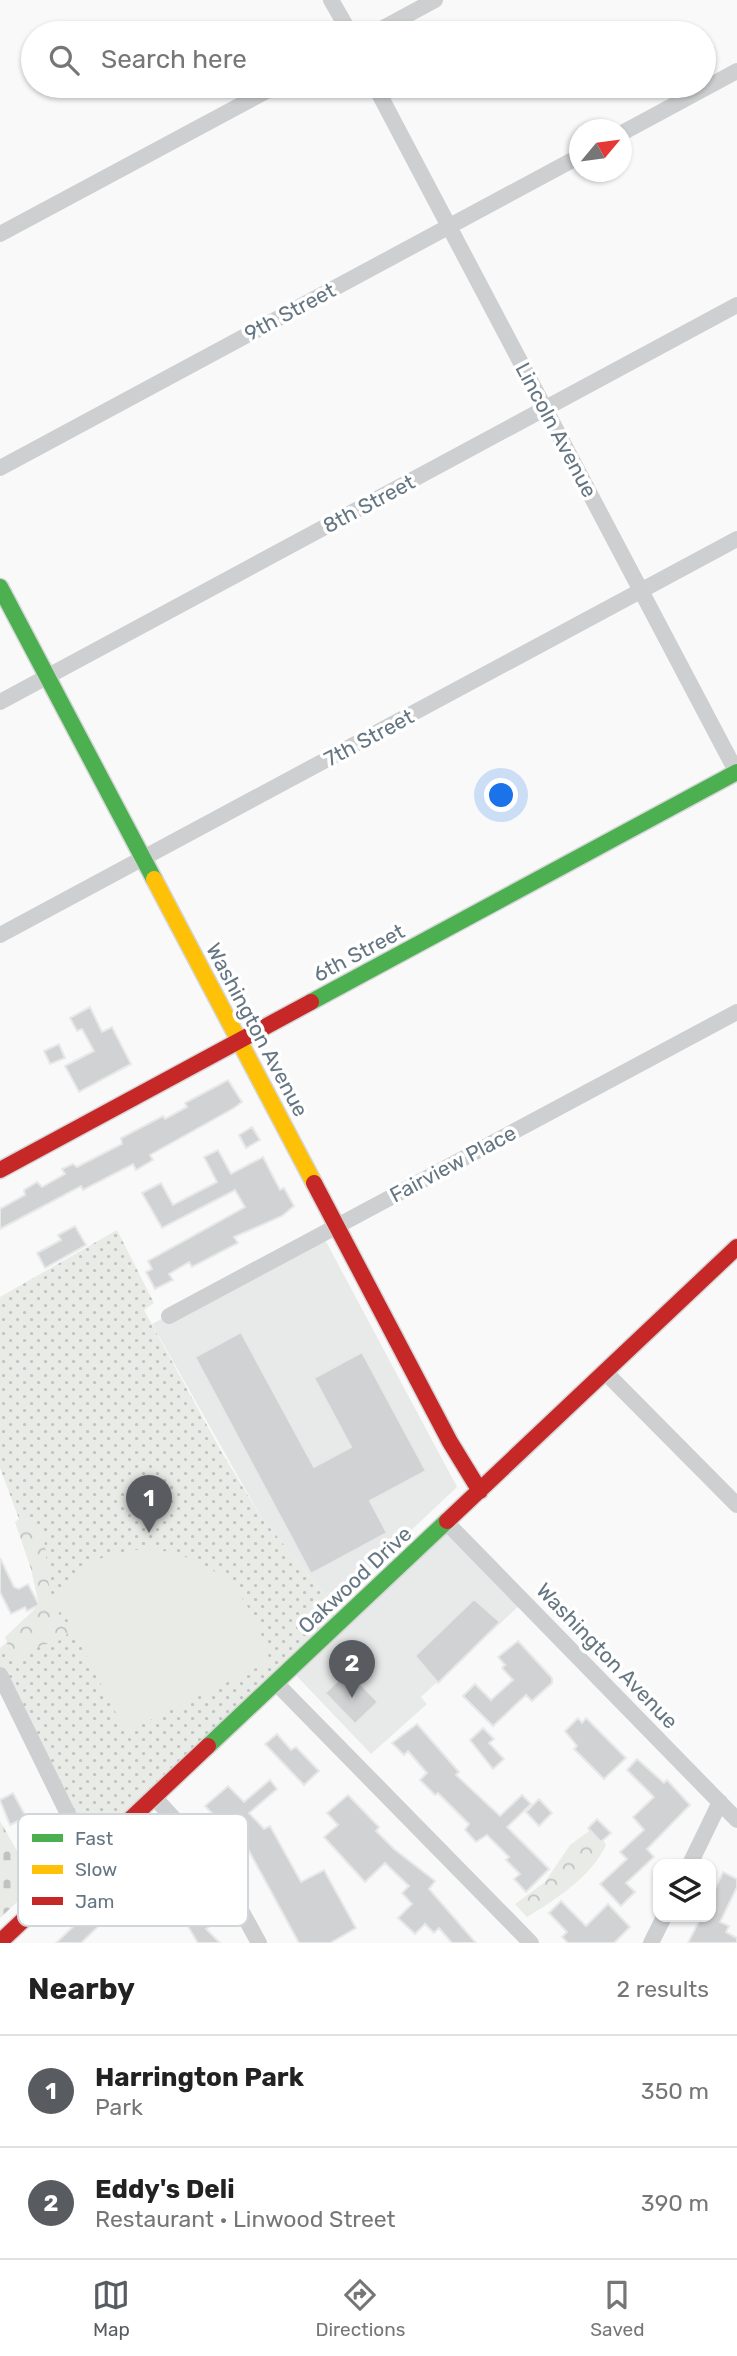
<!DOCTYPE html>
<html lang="en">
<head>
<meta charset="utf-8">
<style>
	body { margin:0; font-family:Rubik,sans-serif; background:#f6f6f6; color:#222 }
	.controls { position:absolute; right:21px; bottom:21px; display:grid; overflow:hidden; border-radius:14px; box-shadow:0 2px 5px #0004 }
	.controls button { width:63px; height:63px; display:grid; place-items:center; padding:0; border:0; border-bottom:2px solid #e0e0e0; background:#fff; color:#222; font:35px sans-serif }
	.compass { position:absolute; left:569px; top:119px; width:63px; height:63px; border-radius:50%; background:#fff; box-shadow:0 2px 5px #0004; rotate:61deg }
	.you { position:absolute; left:502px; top:796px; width:24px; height:24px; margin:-18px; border:5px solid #fff; border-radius:50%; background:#1a73e8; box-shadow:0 0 0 10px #1a73e833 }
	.badge { display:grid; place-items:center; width:46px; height:46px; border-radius:50%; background:#585c60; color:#fff; font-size:23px; font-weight:700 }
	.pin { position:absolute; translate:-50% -58px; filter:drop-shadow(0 2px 4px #0008) }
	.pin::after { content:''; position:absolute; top:37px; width:24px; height:21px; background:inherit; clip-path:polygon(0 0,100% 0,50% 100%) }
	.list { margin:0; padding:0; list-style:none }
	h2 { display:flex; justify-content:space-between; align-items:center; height:91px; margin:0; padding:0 28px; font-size:30px }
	h2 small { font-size:23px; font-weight:400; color:#767676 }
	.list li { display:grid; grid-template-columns:46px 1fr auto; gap:21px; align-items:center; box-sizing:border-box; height:112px; padding:0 28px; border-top:2px solid #e0e0e0 }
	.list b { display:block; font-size:26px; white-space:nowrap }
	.list p { margin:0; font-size:23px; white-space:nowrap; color:#767676 }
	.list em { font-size:23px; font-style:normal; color:#767676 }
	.icon { flex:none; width:38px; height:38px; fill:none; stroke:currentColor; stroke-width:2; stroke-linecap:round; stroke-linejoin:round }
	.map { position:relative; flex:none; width:737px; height:1943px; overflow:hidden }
	.search { position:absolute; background:#fff; box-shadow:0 2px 5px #0004; left:21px; right:21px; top:21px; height:77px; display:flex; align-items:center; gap:18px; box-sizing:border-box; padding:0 24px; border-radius:38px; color:#767676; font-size:26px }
	.sheet { height:315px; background:#fff }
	nav { display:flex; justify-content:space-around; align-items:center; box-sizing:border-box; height:98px; border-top:2px solid #e0e0e0; background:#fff; font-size:19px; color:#767676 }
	nav a { display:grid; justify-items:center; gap:4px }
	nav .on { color:#585c60 }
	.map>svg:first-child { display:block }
</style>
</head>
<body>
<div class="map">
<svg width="737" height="1943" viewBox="0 0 737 1943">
	<defs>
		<pattern id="grass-dots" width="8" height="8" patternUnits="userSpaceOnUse" patternTransform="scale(1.75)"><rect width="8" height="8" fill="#e8ebe6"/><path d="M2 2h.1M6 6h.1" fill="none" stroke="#c0c3c0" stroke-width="1.8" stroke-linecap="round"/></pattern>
		<pattern id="forest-crowns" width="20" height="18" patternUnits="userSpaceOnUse" patternTransform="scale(1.75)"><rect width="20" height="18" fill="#e8ebe6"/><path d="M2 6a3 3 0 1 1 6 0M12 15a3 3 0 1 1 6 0" fill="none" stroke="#c0c3c0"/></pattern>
		<pattern id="cemetery-stones" width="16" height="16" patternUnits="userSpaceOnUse" patternTransform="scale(1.75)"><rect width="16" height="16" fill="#e8ebe6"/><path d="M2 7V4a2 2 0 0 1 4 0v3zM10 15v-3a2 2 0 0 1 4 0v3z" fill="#c0c3c0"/></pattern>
	</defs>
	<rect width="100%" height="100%" fill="#f9f9f9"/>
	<path fill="#e8e9e9" d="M323 1236 457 1487 333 1604 261 1517 152 1324Z
		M447 1523 522 1603 421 1697 427 1704 371 1754 291 1670Z"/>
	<path fill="url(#grass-dots)" d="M117 1230 154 1303 144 1310 221 1451 261 1517 333 1604 336 1626 90 1859 0 1673V1648L51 1605 0 1468V1297Z"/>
	<path fill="url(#forest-crowns)" d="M23 1516C52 1523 44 1564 49 1585 53 1601 60 1617 68 1632L64 1639 40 1646 13 1660 5 1637 39 1605 31 1569 15 1522Z
		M589 1831 598 1832 606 1845C592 1876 555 1900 527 1917L515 1904 545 1882 570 1845Z"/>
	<path fill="url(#cemetery-stones)" d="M0 1821 36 1884 0 1918Z"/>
	<path fill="#e8ebe6" d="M154 1549C224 1561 251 1596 270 1661L132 1729 123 1726 119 1719 55 1596C79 1560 113 1550 154 1549Z"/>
	<path fill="#d0d2d3" stroke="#e8e8e8" stroke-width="2" d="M90 1007 102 1032 112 1027 131 1064 79 1092 65 1066 94 1051 82 1029 77 1031 70 1018Z
		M59 1044 65 1058 50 1064 44 1051Z
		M228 1080 242 1102 234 1108 150 1155 153 1160 136 1170 133 1164 83 1190 81 1186 0 1229V1209L25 1195 24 1190 37 1182 42 1187 65 1174 62 1169 73 1164 77 1167 122 1144 121 1138 163 1116 165 1119 187 1107 185 1103Z
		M252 1127 260 1140 246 1148 239 1135Z
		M218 1150 231 1174 263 1157 280 1190 284 1188 294 1206 282 1216 234 1237 238 1243 192 1267 189 1262 169 1274 173 1280 155 1289 146 1272 152 1269 148 1261 245 1207 235 1190 162 1228 142 1193 161 1183 173 1205 217 1182 204 1157Z
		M75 1226 86 1245 45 1268 37 1253 61 1240 58 1235Z
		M241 1332 314 1467 351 1447 314 1378 362 1352 426 1471 370 1501 387 1533 311 1574 195 1357Z
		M0 1558 14 1587 19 1589 28 1584 39 1605 27 1611 25 1607 11 1614 0 1592Z
		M474 1599 500 1622 438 1683 415 1656Z
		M518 1641 552 1678V1683L532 1701 526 1695 493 1726 463 1696 475 1684 491 1700 513 1680 502 1668 505 1665 498 1657Z
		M348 1671 378 1702 355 1724 325 1693Z
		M578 1718 582 1723 586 1718 626 1758 604 1779 574 1749 577 1746 565 1731Z
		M417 1724 459 1772 456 1775 500 1816 522 1795 531 1804 507 1827 549 1869 526 1892 514 1879 520 1874 506 1860 509 1857 487 1835 476 1842 465 1830 469 1824 438 1793 435 1795 420 1780 427 1773 408 1751 404 1755 392 1743Z
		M483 1728 494 1739 489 1743 504 1759 493 1769 470 1740Z
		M277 1734 291 1750 296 1747 319 1771 304 1785 265 1744Z
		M637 1759 664 1783 667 1780 690 1805 647 1849 654 1857 626 1883 635 1892 621 1906 600 1884 627 1859 620 1852 644 1830 633 1817 654 1797 627 1770Z
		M270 1780 277 1789 249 1813 264 1829 270 1826 301 1882 324 1870 356 1928 330 1943H299L242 1838 239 1841 205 1806 228 1786 244 1802Z
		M13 1793 26 1817 10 1825 0 1800Z
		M348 1795 379 1827 376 1831 394 1849 435 1881 429 1889 476 1943H452L439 1928 434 1933 425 1924 415 1934 398 1918 412 1904 402 1893 409 1886 385 1863 365 1882 324 1837 338 1825 327 1813Z
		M539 1799 552 1813 539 1826 526 1812Z
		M597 1819 611 1833 601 1842 588 1828Z
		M723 1872 737 1879V1887L720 1922 729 1926 726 1932 737 1938V1943H688L701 1917H711V1898Z
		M197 1876 206 1895 194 1902 209 1927 206 1929 220 1943H198L177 1908 180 1907 171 1890Z
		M561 1901 586 1926 608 1904 630 1927 614 1943H568L562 1937 567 1932 549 1913Z
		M98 1903 110 1915 81 1943H56Z"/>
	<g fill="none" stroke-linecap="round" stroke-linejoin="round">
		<g stroke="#d5d6d7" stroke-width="19">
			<path id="fast" d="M0 587 154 879
				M311 1002 737 772
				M208 1746 447 1521"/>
		</g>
		<g stroke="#d5d6d7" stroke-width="19">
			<path id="slow" d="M154 879 314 1183"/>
		</g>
		<g stroke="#d5d6d7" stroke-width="19">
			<path id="jam" d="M0 1170 311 1002
				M314 1183 450 1442 480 1491
				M447 1521 737 1247
				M0 1942 208 1746"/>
		</g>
		<path stroke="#cecfd0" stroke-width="16" d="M331 0 350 33
			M374 33 435 0
			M375 86 737 773
			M622 133 737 71
			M0 234 276 86
			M0 468 580 156
			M0 702 737 305
			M0 935 737 539
			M169 1316 737 1012
			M606 1373 737 1505
			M447 1523 737 1820
			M0 1675 90 1859
			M276 1683 531 1943
			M155 1798 216 1865 259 1943
			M690 1864 720 1802
			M651 1943 664 1917"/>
		<use href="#fast" stroke="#4caf50" stroke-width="16"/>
		<use href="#slow" stroke="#ffc107" stroke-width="16"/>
		<use href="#jam" stroke="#c62828" stroke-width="16"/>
	</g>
	<g text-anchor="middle" stroke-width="7" stroke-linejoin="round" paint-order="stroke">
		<g font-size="21" fill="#657683" stroke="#fff">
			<text transform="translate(290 312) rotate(-28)" y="7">9th Street</text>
			<text transform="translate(556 430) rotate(62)" y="7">Lincoln Avenue</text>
			<text transform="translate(369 504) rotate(-28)" y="7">8th Street</text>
			<text transform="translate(369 738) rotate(-28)" y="7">7th Street</text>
			<text transform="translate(359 953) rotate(-28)" y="7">6th Street</text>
			<text transform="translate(257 1030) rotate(62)" y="7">Washington Avenue</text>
			<text transform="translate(453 1164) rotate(-28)" y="7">Fairview Place</text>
			<text transform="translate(355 1580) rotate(-43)" y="7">Oakwood Drive</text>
			<text transform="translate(607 1656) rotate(46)" y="7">Washington Avenue</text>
		</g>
	</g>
	<rect x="18" y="1814" width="230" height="112" rx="10" fill="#fff" stroke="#d1d6da" stroke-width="2"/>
	<rect x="32" y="1834" width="31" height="8" fill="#4caf50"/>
	<rect x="32" y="1865" width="31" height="9" fill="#ffc107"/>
	<rect x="32" y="1897" width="31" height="8" fill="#c62828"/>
	<g font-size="19" fill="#657683">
		<text x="75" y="1845">Fast</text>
		<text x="75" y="1876">Slow</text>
		<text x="75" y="1908">Jam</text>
	</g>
</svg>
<div class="controls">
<button><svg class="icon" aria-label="layers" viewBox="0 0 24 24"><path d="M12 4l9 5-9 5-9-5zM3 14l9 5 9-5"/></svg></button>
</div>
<svg class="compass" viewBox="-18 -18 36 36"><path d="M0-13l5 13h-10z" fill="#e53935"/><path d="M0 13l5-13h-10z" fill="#767676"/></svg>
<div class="you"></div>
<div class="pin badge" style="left:149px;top:1533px">1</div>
<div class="pin badge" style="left:352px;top:1698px">2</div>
<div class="search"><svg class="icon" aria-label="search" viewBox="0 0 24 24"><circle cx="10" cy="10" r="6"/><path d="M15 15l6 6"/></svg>Search here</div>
</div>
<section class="sheet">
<h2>Nearby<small>2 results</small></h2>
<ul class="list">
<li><span class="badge">1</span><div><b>Harrington Park</b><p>Park</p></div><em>350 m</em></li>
<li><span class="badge">2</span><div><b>Eddy's Deli</b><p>Restaurant · Linwood Street</p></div><em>390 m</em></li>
</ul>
</section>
<nav>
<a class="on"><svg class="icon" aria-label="map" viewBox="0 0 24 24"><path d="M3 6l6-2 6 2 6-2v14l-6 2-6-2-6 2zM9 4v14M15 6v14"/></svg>Map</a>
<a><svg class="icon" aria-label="directions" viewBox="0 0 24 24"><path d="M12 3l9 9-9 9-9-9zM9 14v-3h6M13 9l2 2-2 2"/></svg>Directions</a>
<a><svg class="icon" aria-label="saved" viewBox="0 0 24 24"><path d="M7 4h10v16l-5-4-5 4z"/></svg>Saved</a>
</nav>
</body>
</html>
